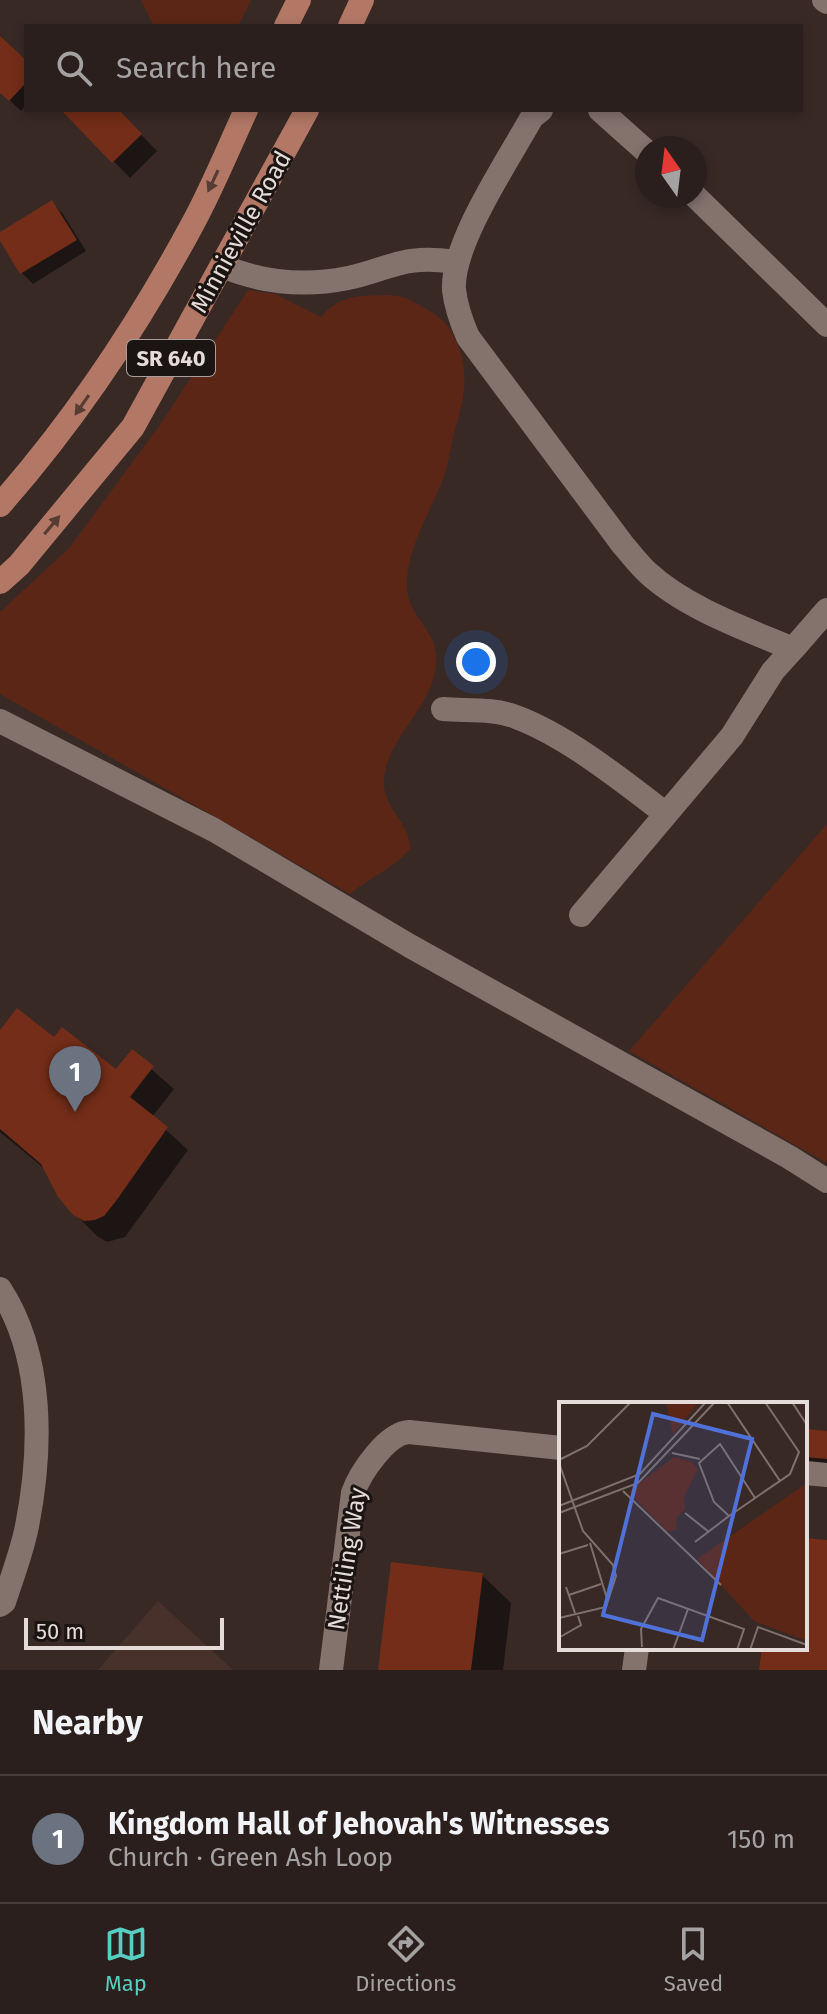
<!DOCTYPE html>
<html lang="en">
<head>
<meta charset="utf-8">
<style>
	body { margin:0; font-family:"Fira Sans",sans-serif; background:#322725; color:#f1f3f6 }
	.compass { position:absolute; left:635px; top:136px; width:72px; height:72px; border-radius:50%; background:#2a1f1c; box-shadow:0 4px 12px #0003; rotate:346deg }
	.scale { position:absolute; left:24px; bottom:20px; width:200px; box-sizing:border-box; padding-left:8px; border:4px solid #e5dbd8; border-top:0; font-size:22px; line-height:28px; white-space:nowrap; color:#e5dbd8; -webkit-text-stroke:6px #1a1412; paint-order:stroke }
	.you { position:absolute; left:476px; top:662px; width:28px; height:28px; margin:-20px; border:6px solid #fff; border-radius:50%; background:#1a73e8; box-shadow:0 0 0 12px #1a73e833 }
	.badge { display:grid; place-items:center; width:52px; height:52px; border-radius:50%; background:#57cec1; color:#fff; font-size:26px; font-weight:700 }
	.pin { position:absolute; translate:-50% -66px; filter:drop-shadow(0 2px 4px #0008) }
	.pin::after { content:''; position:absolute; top:42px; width:28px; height:24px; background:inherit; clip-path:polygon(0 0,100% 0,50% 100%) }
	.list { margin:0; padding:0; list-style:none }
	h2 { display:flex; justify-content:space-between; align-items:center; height:104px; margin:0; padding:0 32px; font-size:34px }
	h2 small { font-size:26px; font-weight:400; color:#a5a2a3 }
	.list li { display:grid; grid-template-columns:52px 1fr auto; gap:24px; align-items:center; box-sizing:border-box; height:128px; padding:0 32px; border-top:2px solid #463d3b }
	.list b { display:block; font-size:30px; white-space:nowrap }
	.list p { margin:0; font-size:26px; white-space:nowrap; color:#a5a2a3 }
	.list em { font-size:26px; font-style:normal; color:#a5a2a3 }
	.icon { flex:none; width:44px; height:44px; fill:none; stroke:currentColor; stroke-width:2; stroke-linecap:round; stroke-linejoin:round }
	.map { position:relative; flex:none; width:827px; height:1670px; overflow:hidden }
	.search { position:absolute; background:#2a1f1c; box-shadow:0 4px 12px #0003; left:24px; right:24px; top:24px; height:88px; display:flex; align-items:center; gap:20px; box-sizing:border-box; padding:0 28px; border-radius:0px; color:#a5a2a3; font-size:30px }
	.sheet { height:232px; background:#2a1f1c }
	nav { display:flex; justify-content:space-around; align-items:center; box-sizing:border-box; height:112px; border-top:2px solid #463d3b; background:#2a1f1c; font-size:22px; color:#a5a2a3 }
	nav a { display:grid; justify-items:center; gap:4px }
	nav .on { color:#57cec1 }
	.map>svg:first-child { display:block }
</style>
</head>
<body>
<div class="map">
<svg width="827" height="1670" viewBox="0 0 827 1670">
	<rect width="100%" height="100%" fill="#382925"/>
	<path fill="#47312a" d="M158 1601 233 1670H98Z"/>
	<path fill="#5b2616" d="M141 0H251L238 26H154Z
		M248 290 275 294 321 317C339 295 359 296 386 295 405 294 415 303 430 311 457 326 467 361 464 390 463 406 456 423 453 438 450 451 448 466 443 479 430 513 409 544 407 581 405 624 446 627 434 676 426 712 388 739 384 778 381 808 411 822 410 849 394 868 369 878 350 894L0 694V612L69 548 158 428Z
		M827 824V1163L629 1051Z"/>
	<path fill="#0007" d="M0 39 26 63V105L21 111 0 91Z
		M64 110H117L157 151 130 178Z
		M52 203 63 214 86 251 33 284 22 273 0 235Z
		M0 1033 54 1040 116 1072 132 1052 174 1089 152 1117 188 1150 125 1237 107 1242 97 1236 75 1214 46 1170 0 1132Z
		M805 1431 827 1433V1463L805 1460Z
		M482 1575 511 1603 503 1670H380Z"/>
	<path fill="#732d18" d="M0 36 26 60V83L9 101 0 93Z
		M61 110H119L142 134 112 163Z
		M52 200 77 240 20 274 0 241V232Z
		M17 1008 54 1037 62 1027 116 1069 132 1049 154 1066 130 1097 168 1127 116 1201 104 1216 95 1220 84 1221 73 1215 58 1197 41 1164 0 1129V1030Z
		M805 1429 827 1431V1459L805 1457Z
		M805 1538 827 1540V1670H759L762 1648H805Z
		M391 1562 483 1573 471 1670H378Z"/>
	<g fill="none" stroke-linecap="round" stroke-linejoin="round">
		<path stroke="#84726d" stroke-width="24" d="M824 0 827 2
			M541 110 532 117C509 159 451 244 454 290 456 307 461 321 468 337L623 545C631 554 639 565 648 573 686 608 746 629 793 649L827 610
			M600 110 647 152
			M695 196 827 325
			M222 266C263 283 304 287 348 278 366 275 383 267 401 263 420 258 438 260 457 262
			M443 709C466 711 494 708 516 717 567 736 623 781 666 814
			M0 721 214 830 410 946 789 1157 827 1181
			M581 915 732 736 773 671 793 649
			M0 1289C44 1356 42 1450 27 1526 22 1552 12 1577 4 1602L0 1605
			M805 1473 827 1475
			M331 1670 353 1493C360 1473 387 1433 409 1432L561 1448
			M634 1670 637 1648"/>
		<path stroke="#b27765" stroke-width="24" d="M286 26 299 0
			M350 26 362 0
			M0 505C75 420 137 327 191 227 212 189 228 149 246 110
			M0 582 19 565 133 427 307 110"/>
	</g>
	<defs><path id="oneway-solid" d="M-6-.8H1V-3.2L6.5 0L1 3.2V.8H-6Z" transform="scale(2)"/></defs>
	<g fill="#573c33">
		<use href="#oneway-solid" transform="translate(213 181) rotate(115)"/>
		<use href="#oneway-solid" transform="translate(82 405) rotate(125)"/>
		<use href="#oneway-solid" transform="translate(52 525) rotate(-50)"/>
	</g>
	<g text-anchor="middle" stroke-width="6" stroke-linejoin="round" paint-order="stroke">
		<rect fill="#1a1412" stroke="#a89f9d" stroke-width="2" x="127" y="340" width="88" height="36" rx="6"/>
		<g font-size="22" font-weight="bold" fill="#e5dbd8">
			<text x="171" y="366">SR 640</text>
		</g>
		<g font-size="24" fill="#e5dbd8" stroke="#1a1412">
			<text transform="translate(241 232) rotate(-61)" y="8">Minnieville Road</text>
			<text transform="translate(347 1559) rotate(-81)" y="8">Nettiling Way</text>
		</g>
	</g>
	<g transform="translate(559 1402)">
		<rect width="248" height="248" fill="#382925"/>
		<path d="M107 0H140L114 32ZM115 55 133 60 139 67 125 95 126 107 117 117 118 127 109 130 69 90ZM248 81V239L195 219 138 157Z" fill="#5b2616"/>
		<path fill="none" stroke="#7d706d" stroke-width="2" d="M168 0 221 79M233 0 248 23M113 51 141 57M0 58 28 44 72 0M0 61 24 129 54 163 57 174 47 205 0 216M64 89 162 183M196 96 161 42 140 61 155 100 170 114 231 72 240 50 206 0M0 104 81 72 147 0M0 111 79 81 156 0M126 111 150 130M136 140 170 114M31 141 49 200M0 152 29 143M7 185 16 211M10 193 42 182M83 245 82 227 99 196 185 227 178 248M0 246 1 235 22 223 19 214M73 248H108M114 248 129 207M191 248 199 225 248 243"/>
		<path fill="#4f71d8" fill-opacity="0.15" stroke="#4f71d8" stroke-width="4" d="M94 12 193 37 143 238 44 213Z"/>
		<rect width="248" height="248" fill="none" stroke="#e5dbd8" stroke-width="4"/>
	</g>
</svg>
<svg class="compass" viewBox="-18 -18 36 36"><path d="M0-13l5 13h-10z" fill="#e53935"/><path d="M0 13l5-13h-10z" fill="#a5a2a3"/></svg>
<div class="scale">50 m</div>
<div class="you"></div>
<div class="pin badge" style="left:75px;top:1112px;background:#6b7280">1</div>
<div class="search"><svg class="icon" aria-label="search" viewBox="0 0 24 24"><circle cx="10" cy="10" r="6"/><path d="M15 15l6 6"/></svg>Search here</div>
</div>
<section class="sheet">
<h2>Nearby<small></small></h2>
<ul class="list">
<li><span class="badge" style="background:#6b7280">1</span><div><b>Kingdom Hall of Jehovah's Witnesses</b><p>Church · Green Ash Loop</p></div><em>150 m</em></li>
</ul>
</section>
<nav>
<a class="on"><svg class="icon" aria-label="map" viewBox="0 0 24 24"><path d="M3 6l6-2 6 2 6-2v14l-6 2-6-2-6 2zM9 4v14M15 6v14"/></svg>Map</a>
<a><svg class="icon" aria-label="directions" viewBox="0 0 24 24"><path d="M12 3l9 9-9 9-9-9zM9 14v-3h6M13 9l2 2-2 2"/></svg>Directions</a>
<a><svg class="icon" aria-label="saved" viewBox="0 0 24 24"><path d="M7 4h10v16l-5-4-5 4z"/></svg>Saved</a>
</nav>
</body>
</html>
